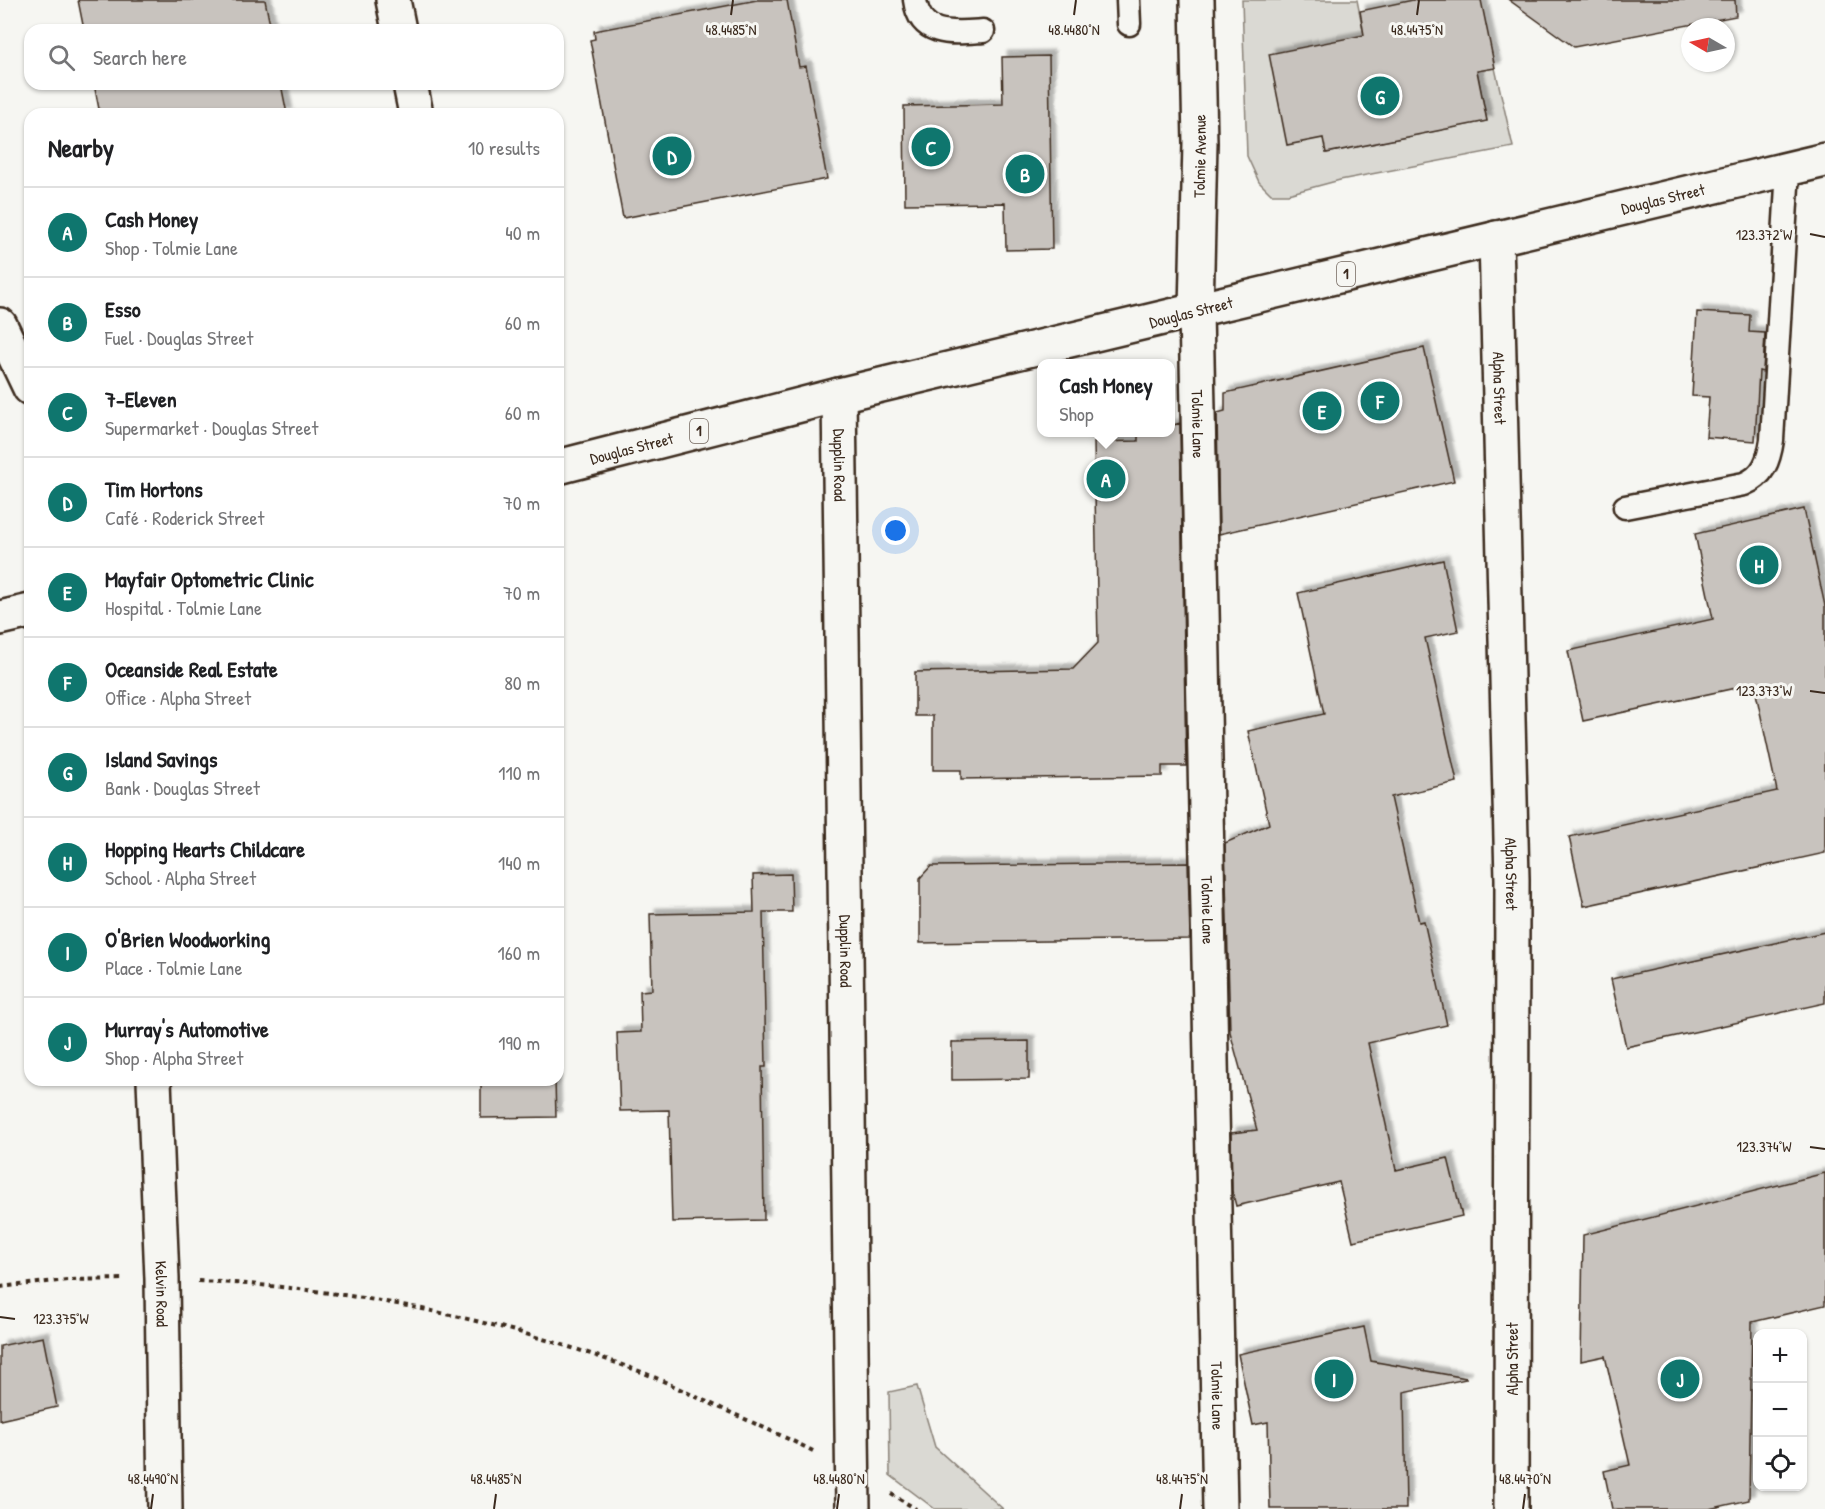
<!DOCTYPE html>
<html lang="en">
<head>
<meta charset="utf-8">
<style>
	body { margin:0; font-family:"Patrick Hand",sans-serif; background:#f6f6f6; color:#202124 }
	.controls { position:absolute; right:18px; bottom:18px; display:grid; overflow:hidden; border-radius:12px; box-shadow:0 2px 4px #0004 }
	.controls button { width:54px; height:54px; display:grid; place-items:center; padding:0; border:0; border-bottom:2px solid #e0e0e0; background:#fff; color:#202124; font:30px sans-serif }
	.compass { position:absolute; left:1681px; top:18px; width:54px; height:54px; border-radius:50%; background:#fff; box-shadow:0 2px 4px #0004; rotate:279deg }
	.you { position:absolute; left:896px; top:531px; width:21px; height:21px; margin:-15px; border:4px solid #fff; border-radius:50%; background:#1a73e8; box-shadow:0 0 0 9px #1a73e833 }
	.badge { display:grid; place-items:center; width:39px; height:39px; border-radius:50%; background:#0f766e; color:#fff; font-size:20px; font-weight:700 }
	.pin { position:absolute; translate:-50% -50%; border:3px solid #fff; box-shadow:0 2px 6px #0006 }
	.popup { position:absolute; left:1037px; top:359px; width:138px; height:78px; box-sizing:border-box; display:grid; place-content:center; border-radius:12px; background:#fff; filter:drop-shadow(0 2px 4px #0005); font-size:20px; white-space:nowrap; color:#757577 }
	.popup b { font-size:22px; color:#202124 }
	.popup::after { content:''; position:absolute; left:50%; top:100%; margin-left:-12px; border:12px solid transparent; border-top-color:#fff }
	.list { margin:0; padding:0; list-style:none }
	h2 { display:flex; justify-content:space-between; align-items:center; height:78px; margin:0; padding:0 24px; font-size:26px }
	h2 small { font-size:20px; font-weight:400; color:#757577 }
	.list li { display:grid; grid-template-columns:39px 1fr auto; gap:18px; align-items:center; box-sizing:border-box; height:90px; padding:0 24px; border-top:2px solid #e0e0e0 }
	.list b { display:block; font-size:22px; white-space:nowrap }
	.list p { margin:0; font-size:20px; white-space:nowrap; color:#757577 }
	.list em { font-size:20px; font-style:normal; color:#757577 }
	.icon { flex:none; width:33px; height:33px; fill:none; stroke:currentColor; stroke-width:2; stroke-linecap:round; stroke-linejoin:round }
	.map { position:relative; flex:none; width:1825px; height:1509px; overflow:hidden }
	.search { position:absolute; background:#fff; box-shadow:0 2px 4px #0004; left:24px; top:24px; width:540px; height:66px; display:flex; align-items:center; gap:15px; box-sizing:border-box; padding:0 21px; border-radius:18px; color:#757577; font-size:22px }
	.panel { position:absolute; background:#fff; box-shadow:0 2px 4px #0004; left:24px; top:108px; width:540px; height:978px; border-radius:18px }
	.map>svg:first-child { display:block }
</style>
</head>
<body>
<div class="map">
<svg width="1825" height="1509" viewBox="0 0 1825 1509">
	<defs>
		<filter id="shadow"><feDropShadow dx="5.5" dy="-5.5" stdDeviation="1.5" flood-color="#0004"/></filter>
	</defs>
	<rect width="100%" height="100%" fill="#f6f6f2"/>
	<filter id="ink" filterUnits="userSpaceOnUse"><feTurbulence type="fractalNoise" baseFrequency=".0167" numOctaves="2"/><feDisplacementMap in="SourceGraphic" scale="12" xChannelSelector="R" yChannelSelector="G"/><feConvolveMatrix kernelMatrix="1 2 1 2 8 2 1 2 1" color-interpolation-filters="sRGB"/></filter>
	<g filter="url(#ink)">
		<path fill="#dad9d3" stroke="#8a8278" stroke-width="1.5" d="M1242 0H1357L1364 35 1323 138 1327 153 1487 121 1477 71 1495 68 1513 147 1340 180 1288 194H1271L1259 182 1247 156Z
			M917 1386 935 1447 1003 1509H935L890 1475 889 1392Z"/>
		<path fill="#c8c3be" stroke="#3b2a1e" stroke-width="1.5" filter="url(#shadow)" d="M78 0H265L271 30H84Z
			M757 0H787L799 67 806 66 827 179 623 218 590 40 595 39 594 31Z
			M1413 0H1481L1495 68 1477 71 1487 121 1326 153 1323 138 1287 145 1269 54 1364 35 1360 11Z
			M1509 0H1735L1736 16 1574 47Z
			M1049 56 1052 249 1006 250 1005 203 905 204 904 106 1003 104 1002 57Z
			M94 84H281L287 114H100Z
			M1697 312 1750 315 1749 332 1765 333 1763 372 1759 371 1755 441 1706 437 1709 397 1692 396Z
			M1424 348 1454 481 1219 534 1217 413 1225 411V393Z
			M1180 423 1186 766H1162V776L961 779V770H933V716H915V672L1073 669 1098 643 1094 442 1138 441V435L1146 432H1170V426Z
			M1804 509 1825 606V853L1584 906 1569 837 1777 791 1754 684 1583 721 1568 651 1713 619 1695 534Z
			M1443 560 1458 631 1425 638 1457 782 1391 797 1419 922 1424 921 1447 1025 1368 1043 1396 1170 1448 1158 1462 1216 1353 1241 1339 1182 1236 1206 1232 1191 1231 1133 1257 1130 1230 1032 1225 843 1269 824 1248 731 1324 714 1298 593Z
			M1188 863 1190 939 920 943V878L931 866Z
			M791 874 792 912H763L766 1067H762L764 1220 672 1222 669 1110 620 1111 617 1033 641 1032 640 991 652 990 650 914 754 912 753 875Z
			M1825 932V1003L1626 1047 1611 979Z
			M1029 1041V1079L952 1080V1042Z
			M481 1080H555L556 1117 481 1118Z
			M1825 1173V1305L1752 1322 1749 1500 1709 1509H1612L1604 1471 1630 1465 1605 1356 1581 1361 1583 1235Z
			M1364 1327 1371 1361 1466 1378V1379L1404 1392 1406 1509H1270L1268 1422 1253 1425 1238 1354Z
			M43 1337 57 1407 0 1420V1346Z"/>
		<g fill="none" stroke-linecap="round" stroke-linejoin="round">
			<g stroke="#3b2a1e" stroke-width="27">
				<path id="service" d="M915 0C920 38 954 33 983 31
					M1128 0 1129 24
					M1625 507 1744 484C1764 476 1769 460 1772 440L1788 169"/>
			</g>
			<g stroke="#3b2a1e" stroke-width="38">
				<g id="minor">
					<path d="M393 0 399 30"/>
					<path d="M410 84 416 114"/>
					<path id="s1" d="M1496 238 1512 879 1511 1509"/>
					<path id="s2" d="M1196 310 1220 1509"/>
					<path id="s3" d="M839 395 853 1509"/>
					<path id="s4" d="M154 1080 162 1279 165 1509"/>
				</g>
			</g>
			<g stroke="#3b2a1e" stroke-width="38">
				<g id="tertiary">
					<path id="s5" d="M1196 310 1200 143 1197 0"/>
				</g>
			</g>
			<g stroke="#3b2a1e" stroke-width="38">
				<path id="secondary" d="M0 325 30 388"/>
			</g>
			<g stroke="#3b2a1e" stroke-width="38">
				<g id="primary">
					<path id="s6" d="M1196 310 1825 160"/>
				</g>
			</g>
			<g stroke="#3b2a1e" stroke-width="38">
				<g id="trunk">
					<path id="s7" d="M558 467 839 395 1196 310"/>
					<path d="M0 618 30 611"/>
				</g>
			</g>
			<path stroke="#3b2a1e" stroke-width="4" stroke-dasharray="4.5 4.5" stroke-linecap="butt" d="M198 1281C344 1287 500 1319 636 1370 659 1378 681 1390 703 1400 740 1417 777 1433 813 1451
				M0 1287 67 1280 125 1279
				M891 1494 916 1509"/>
			<use href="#service" stroke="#f6f6f2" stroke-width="22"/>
			<use href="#minor" stroke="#f6f6f2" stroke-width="33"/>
			<use href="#tertiary" stroke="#f6f6f2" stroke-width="33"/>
			<use href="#secondary" stroke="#f6f6f2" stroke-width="33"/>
			<use href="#primary" stroke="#f6f6f2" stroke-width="33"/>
			<use href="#trunk" stroke="#f6f6f2" stroke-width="33"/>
		</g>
	</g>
	<path fill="none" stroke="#3b2a1e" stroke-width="2" d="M731 15 733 0M1074 15 1076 0M1417 15 1419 0M1810 234 1825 237M1810 691 1825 693M1810 1147 1825 1149M0 1317 15 1319M151 1509 153 1494M494 1509 496 1494M837 1509 839 1494M1180 1509 1182 1494M1523 1509 1525 1494"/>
	<g text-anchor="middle" stroke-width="6" stroke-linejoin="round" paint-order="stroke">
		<g fill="#f6f6f2" stroke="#73675e" stroke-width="1.5">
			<rect x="1337" y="262" width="18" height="24" rx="4.5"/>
			<rect x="690" y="419" width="18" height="24" rx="4.5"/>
		</g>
		<g font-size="15" font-weight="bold" fill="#3b2a1e">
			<text x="1346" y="279">1</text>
			<text x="699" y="436">1</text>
		</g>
		<g font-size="16" fill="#3b2a1e" stroke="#f6f6f2">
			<text dy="6" stroke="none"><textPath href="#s5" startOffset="154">Tolmie Avenue</textPath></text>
			<text dy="6" stroke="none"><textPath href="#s6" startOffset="480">Douglas Street</textPath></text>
			<text transform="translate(1191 312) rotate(-14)" y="6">Douglas Street</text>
			<text dy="6" stroke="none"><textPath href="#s1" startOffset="150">Alpha Street</textPath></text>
			<text dy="6" stroke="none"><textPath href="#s2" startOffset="114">Tolmie Lane</textPath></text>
			<text dy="6" stroke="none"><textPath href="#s7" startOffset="76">Douglas Street</textPath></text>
			<text dy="6" stroke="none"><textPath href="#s3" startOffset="70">Dupplin Road</textPath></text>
			<text dy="6" stroke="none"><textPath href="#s1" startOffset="636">Alpha Street</textPath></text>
			<text dy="6" stroke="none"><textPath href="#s2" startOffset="600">Tolmie Lane</textPath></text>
			<text dy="6" stroke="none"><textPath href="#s3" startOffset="556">Dupplin Road</textPath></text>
			<text dy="6" stroke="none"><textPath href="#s4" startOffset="214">Kelvin Road</textPath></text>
			<text transform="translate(1512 1359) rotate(-90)" y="6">Alpha Street</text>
			<text dy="6" stroke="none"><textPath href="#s2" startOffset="1086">Tolmie Lane</textPath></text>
		</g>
	</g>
	<g font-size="15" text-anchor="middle" fill="#3b2a1e" stroke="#f6f6f2" stroke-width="6" stroke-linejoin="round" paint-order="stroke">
		<text x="731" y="35">48.4485°N</text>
		<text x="1074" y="35">48.4480°N</text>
		<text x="1417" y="35">48.4475°N</text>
		<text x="1764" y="240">123.372°W</text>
		<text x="1764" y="696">123.373°W</text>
		<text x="1764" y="1152">123.374°W</text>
		<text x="61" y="1324">123.375°W</text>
		<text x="153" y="1484">48.4490°N</text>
		<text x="496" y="1484">48.4485°N</text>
		<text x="839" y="1484">48.4480°N</text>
		<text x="1182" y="1484">48.4475°N</text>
		<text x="1525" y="1484">48.4470°N</text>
	</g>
</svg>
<div class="controls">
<button>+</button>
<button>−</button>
<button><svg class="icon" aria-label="locate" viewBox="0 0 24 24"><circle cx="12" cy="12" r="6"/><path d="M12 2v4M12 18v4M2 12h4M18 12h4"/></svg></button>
</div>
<svg class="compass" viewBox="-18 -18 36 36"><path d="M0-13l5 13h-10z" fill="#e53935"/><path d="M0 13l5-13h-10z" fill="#757577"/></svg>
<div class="you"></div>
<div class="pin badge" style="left:1106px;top:479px">A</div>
<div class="popup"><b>Cash Money</b>Shop</div>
<div class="pin badge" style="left:1025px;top:174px">B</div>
<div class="pin badge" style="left:931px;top:147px">C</div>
<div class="pin badge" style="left:672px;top:156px">D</div>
<div class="pin badge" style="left:1322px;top:411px">E</div>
<div class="pin badge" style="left:1380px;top:401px">F</div>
<div class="pin badge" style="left:1380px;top:96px">G</div>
<div class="pin badge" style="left:1759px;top:565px">H</div>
<div class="pin badge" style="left:1334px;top:1379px">I</div>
<div class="pin badge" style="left:1680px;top:1379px">J</div>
<div class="search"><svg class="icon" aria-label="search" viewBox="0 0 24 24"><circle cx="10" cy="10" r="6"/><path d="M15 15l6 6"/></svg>Search here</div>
<section class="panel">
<h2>Nearby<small>10 results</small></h2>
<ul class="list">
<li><span class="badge">A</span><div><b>Cash Money</b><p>Shop · Tolmie Lane</p></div><em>40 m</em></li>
<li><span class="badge">B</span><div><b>Esso</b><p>Fuel · Douglas Street</p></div><em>60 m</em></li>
<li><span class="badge">C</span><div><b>7-Eleven</b><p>Supermarket · Douglas Street</p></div><em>60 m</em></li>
<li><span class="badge">D</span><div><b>Tim Hortons</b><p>Café · Roderick Street</p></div><em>70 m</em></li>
<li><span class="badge">E</span><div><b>Mayfair Optometric Clinic</b><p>Hospital · Tolmie Lane</p></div><em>70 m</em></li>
<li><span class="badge">F</span><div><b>Oceanside Real Estate</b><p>Office · Alpha Street</p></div><em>80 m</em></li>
<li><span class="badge">G</span><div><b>Island Savings</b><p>Bank · Douglas Street</p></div><em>110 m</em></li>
<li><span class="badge">H</span><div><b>Hopping Hearts Childcare</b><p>School · Alpha Street</p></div><em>140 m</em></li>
<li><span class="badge">I</span><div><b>O'Brien Woodworking</b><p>Place · Tolmie Lane</p></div><em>160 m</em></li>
<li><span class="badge">J</span><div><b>Murray's Automotive</b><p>Shop · Alpha Street</p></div><em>190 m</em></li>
</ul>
</section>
</div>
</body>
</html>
